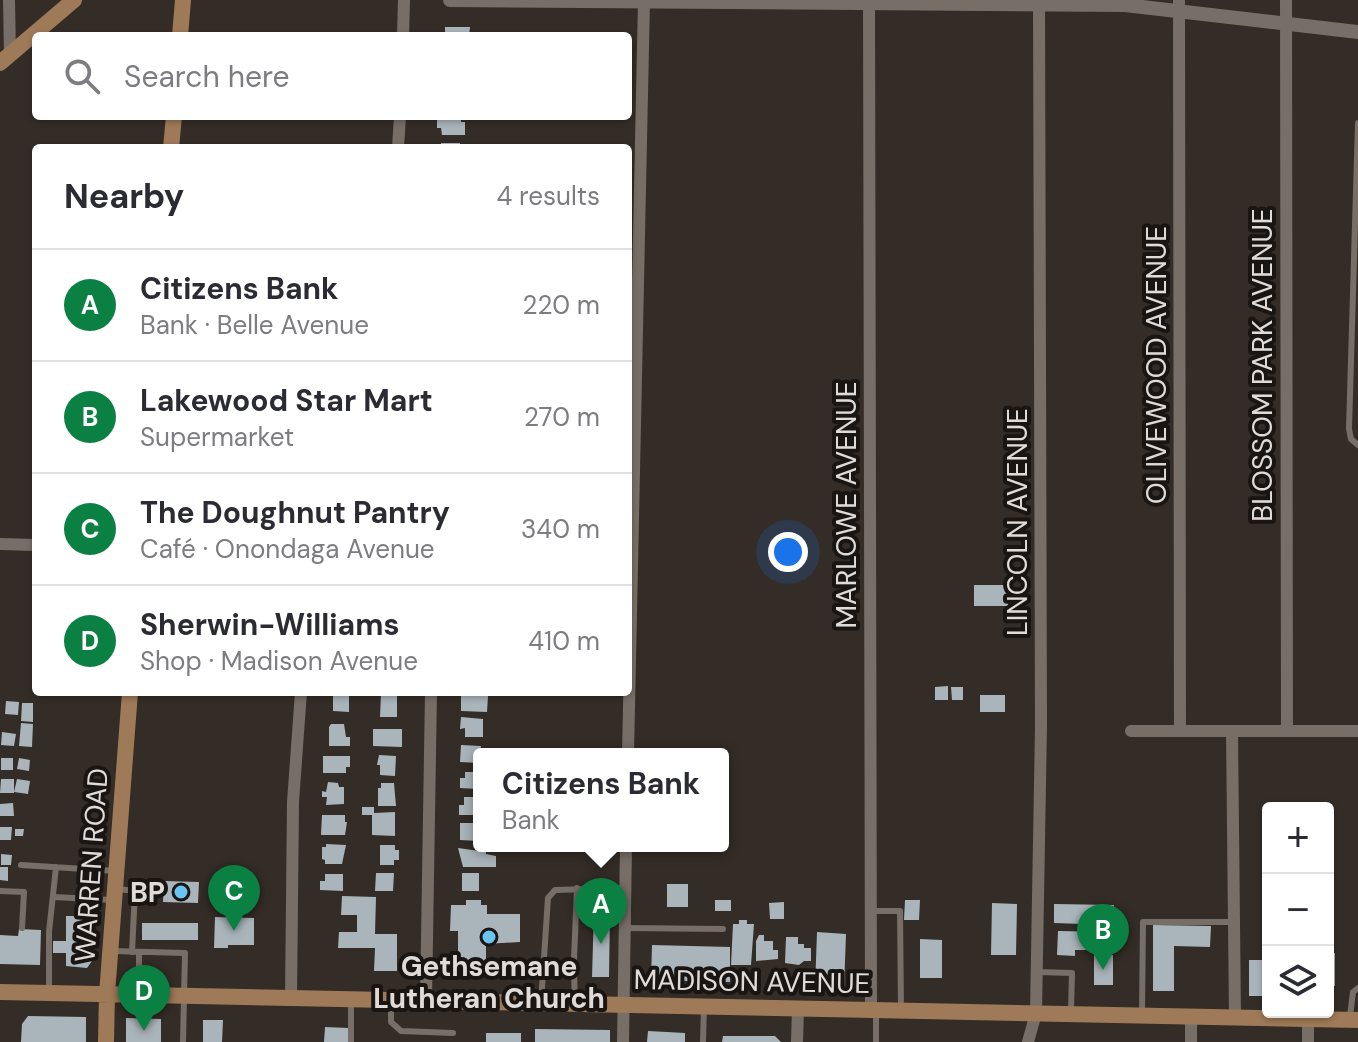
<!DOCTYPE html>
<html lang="en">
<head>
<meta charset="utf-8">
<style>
	body { margin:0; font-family:"DM Sans",sans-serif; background:#f2f2f3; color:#2b2b33 }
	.controls { position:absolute; right:24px; bottom:24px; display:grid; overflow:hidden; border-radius:8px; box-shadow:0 2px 6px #0004 }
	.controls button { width:72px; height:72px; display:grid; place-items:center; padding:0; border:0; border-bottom:2px solid #e1e1e2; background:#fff; color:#2b2b33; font:40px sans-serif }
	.you { position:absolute; left:788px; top:552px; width:28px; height:28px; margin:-20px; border:6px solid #fff; border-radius:50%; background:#1a73e8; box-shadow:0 0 0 12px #1a73e833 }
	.badge { display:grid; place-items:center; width:52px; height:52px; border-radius:50%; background:#0b8043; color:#fff; font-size:26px; font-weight:700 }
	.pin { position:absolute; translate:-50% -66px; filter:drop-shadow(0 2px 4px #0008) }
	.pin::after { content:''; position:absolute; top:42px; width:28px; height:24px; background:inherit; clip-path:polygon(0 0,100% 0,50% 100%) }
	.popup { position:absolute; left:473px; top:748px; width:256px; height:104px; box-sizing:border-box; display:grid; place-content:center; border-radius:8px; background:#fff; filter:drop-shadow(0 2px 6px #0005); font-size:26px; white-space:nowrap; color:#7c7c81 }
	.popup b { font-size:30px; color:#2b2b33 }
	.popup::after { content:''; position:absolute; left:50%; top:100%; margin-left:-16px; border:16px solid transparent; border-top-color:#fff }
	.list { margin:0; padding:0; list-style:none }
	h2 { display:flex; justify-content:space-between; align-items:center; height:104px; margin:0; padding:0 32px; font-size:34px }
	h2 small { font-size:26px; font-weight:400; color:#7c7c81 }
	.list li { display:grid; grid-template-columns:52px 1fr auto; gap:24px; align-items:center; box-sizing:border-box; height:112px; padding:0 32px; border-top:2px solid #e1e1e2 }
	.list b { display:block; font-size:30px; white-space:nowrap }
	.list p { margin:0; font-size:26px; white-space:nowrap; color:#7c7c81 }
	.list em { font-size:26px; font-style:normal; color:#7c7c81 }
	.icon { flex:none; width:44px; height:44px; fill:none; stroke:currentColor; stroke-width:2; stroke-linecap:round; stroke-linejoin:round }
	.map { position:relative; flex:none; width:1358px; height:1042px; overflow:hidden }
	.search { position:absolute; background:#fff; box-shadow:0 2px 6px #0004; left:32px; top:32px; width:600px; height:88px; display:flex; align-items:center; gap:20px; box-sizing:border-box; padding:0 28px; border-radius:8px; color:#7c7c81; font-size:30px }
	.panel { position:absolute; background:#fff; box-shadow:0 2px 6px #0004; left:32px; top:144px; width:600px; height:552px; border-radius:8px }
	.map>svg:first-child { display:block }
</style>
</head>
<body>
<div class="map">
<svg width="1358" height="1042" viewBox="0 0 1358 1042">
	<rect width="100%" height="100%" fill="#342c26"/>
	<path fill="#aab5bb" d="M445 27H470L469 36H445Z
		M441 116H461V122H465V135H442L441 128H437V120H441Z
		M441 143H460V148H435V145H441Z
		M974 585H1008V606H974Z
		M948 686V700H935V687Z
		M951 687H963V700H952Z
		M333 693H349V712L333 711Z
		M381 694 397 695V717H380Z
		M461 695 488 696 487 712 461 711Z
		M980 695H1005V712H980Z
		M6 701 19 702 18 715 5 714Z
		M22 703H33V722L21 721Z
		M461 717 483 719V737H465V728L460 729Z
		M21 723 33 724 32 747 19 746Z
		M331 724H344L346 737H350V746H329V727Z
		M373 729H402V747L373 746Z
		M2 732 16 734 14 746 1 745Z
		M461 745 481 746 479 763 460 762Z
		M379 755 396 756 395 776 380 775V765H377Z
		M323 756H350V767H346V773H323Z
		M1 758H13V770H1Z
		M19 758 30 760 29 771 17 769Z
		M465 772H479V789L460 788V778H465Z
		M1 779H14V793H0Z
		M17 779 30 781 28 794 14 792Z
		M328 782 338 783 339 787H344V804L326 805 327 797H322V791L326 792Z
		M381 783H394L396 806H378V788H381Z
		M464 797H479V815H459V805H464Z
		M13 803 14 816H0V804Z
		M362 807H374V813L395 812V836L372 835V815H362Z
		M322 815H345V822H347L345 835H321Z
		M460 823H479V841L460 840Z
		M0 827H12L11 840H0Z
		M15 829H24L23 836H15Z
		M326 844 346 845 342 864H325V860L322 859V847H326Z
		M380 845H395V850H399V860H394V865H380Z
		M458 848 486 852V854L496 856V867H463Z
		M1 854 12 855 11 865H1Z
		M0 867H8V881L0 880Z
		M376 873H394L393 891H375Z
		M462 873H479V891H462Z
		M325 874H343V891L320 890V881H325Z
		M164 881 199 882 198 903 163 902Z
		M667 884H688V907H667Z
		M342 896 376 897 375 934H397V971H374L375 948H338L339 932H357V915H341Z
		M466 900H481V905H487V914H520V942L486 944V966H458V931H450L451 905H466Z
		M715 900H731V911H715Z
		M905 900H920L919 920H904Z
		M784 902V919H770L769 903Z
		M992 903 1017 904 1016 955H991Z
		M1054 904 1114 905 1113 925 1054 923Z
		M594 910 610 911 609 977H592Z
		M66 916H92V961L87 968 66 966V953H53V941H66Z
		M215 917 254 918V945H228V948H214Z
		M739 920H747V924H754L751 965H731L733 924H739Z
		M142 923H198V940H142Z
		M1153 925 1211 926 1210 947 1174 946V991H1153Z
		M19 929 41 930 40 965 0 964V935L18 936Z
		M1058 931 1111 932 1110 953 1098 954V950H1075V956L1057 955Z
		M817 932 846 934 844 989 815 988Z
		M759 935H764V941H773V950H778V959L756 961V941Z
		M786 937H798V944H804V948H811V961H804L799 965 785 963Z
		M920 939 942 940V978H920Z
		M652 945 730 947V982L651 980Z
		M1328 953H1335V986H1328Z
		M1094 955H1113V985H1094Z
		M1249 960H1268V996H1249Z
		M28 1016 86 1017V1042H21L22 1024Z
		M126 1018 161 1019V1042H126Z
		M203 1020H223L222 1042H203Z
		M325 1027 348 1028V1042H324Z
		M535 1029 610 1030V1042H535Z
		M648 1031 685 1033V1042H647Z
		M486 1033H521V1042H486Z
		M723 1036H775L781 1042H722Z"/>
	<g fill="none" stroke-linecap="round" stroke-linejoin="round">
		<path stroke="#776e67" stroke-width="6" d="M1358 123 1349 429 1351 439 1358 445
			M21 865 116 871
			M118 889 135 891 132 952
			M0 891 24 892 22 928
			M54 897 111 900
			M871 911H900L901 1010
			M625 928 723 929
			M113 951 185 953 183 1042
			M574 959 577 888
			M574 971 575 1003
			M1037 972 1072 973 1071 1011
			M49 991V932L56 867
			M139 992V952
			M541 1003 548 898 555 890 624 888
			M391 1004V1022L401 1031 453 1033
			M1142 1012 1143 922H1233
			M876 1014V1042
			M1350 1016 1353 992 1358 988
			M351 1042V1003
			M703 1042 704 1007"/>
		<path stroke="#776e67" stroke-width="12" d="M9 0 10 54
			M869 0 871 1010
			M1179 0 1180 731
			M1286 0 1287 731
			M403 36 404 0
			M398 148 400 116
			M0 544 36 545
			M1131 731H1358
			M1232 731 1235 1018
			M628 754 644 0
			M291 998 293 802 301 692
			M426 1001 431 692
			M623 1042 626 846
			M797 1042 798 1008
			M1028 1042 1036 1013 1041 726 1039 0
			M1191 1042V1017
			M1308 1042V1019"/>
		<path stroke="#776e67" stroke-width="14" d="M450 0 1125 5 1358 32"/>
		<path stroke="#9f7a58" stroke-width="16" d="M180 36 183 0
			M0 63 74 0
			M171 148 174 116
			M0 992 1358 1020
			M106 1042 107 994 130 692"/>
	</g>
	<g fill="#6bc3f2" stroke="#191513" stroke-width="3">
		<circle cx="181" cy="892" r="8"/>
		<circle cx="489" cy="937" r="8"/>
	</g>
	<g text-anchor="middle" stroke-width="8" stroke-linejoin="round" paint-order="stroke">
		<g font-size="28" fill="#e0dbd7" stroke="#191513">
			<text transform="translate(1156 365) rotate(-90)" y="10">OLIVEWOOD AVENUE</text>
			<text transform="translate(1262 365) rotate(-90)" y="10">BLOSSOM PARK AVENUE</text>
			<text transform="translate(846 505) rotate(-90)" y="10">MARLOWE AVENUE</text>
			<text transform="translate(1017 522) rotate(-90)" y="10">LINCOLN AVENUE</text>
			<text transform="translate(91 865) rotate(-86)" y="10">WARREN ROAD</text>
			<text transform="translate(752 981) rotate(1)" y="10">MADISON AVENUE</text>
		</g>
		<g font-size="28" font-weight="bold" fill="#e0dbd7" stroke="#191513" text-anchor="end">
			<text x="165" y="902">BP</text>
			<text x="489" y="976" text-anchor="middle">Gethsemane<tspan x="489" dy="32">Lutheran Church</tspan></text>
		</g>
	</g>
</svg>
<div class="controls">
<button>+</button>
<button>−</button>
<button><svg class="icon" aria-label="layers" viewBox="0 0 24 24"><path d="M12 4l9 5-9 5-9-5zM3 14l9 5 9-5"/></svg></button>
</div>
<div class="you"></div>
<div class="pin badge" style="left:601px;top:944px">A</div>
<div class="popup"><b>Citizens Bank</b>Bank</div>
<div class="pin badge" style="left:1103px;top:970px">B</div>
<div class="pin badge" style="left:234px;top:931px">C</div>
<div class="pin badge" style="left:144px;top:1031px">D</div>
<div class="search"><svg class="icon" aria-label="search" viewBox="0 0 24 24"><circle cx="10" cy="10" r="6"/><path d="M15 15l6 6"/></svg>Search here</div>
<section class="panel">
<h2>Nearby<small>4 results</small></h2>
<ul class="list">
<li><span class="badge">A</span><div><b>Citizens Bank</b><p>Bank · Belle Avenue</p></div><em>220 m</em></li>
<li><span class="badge">B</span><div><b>Lakewood Star Mart</b><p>Supermarket</p></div><em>270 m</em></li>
<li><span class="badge">C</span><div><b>The Doughnut Pantry</b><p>Café · Onondaga Avenue</p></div><em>340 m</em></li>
<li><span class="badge">D</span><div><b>Sherwin-Williams</b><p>Shop · Madison Avenue</p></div><em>410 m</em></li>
</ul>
</section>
</div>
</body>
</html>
